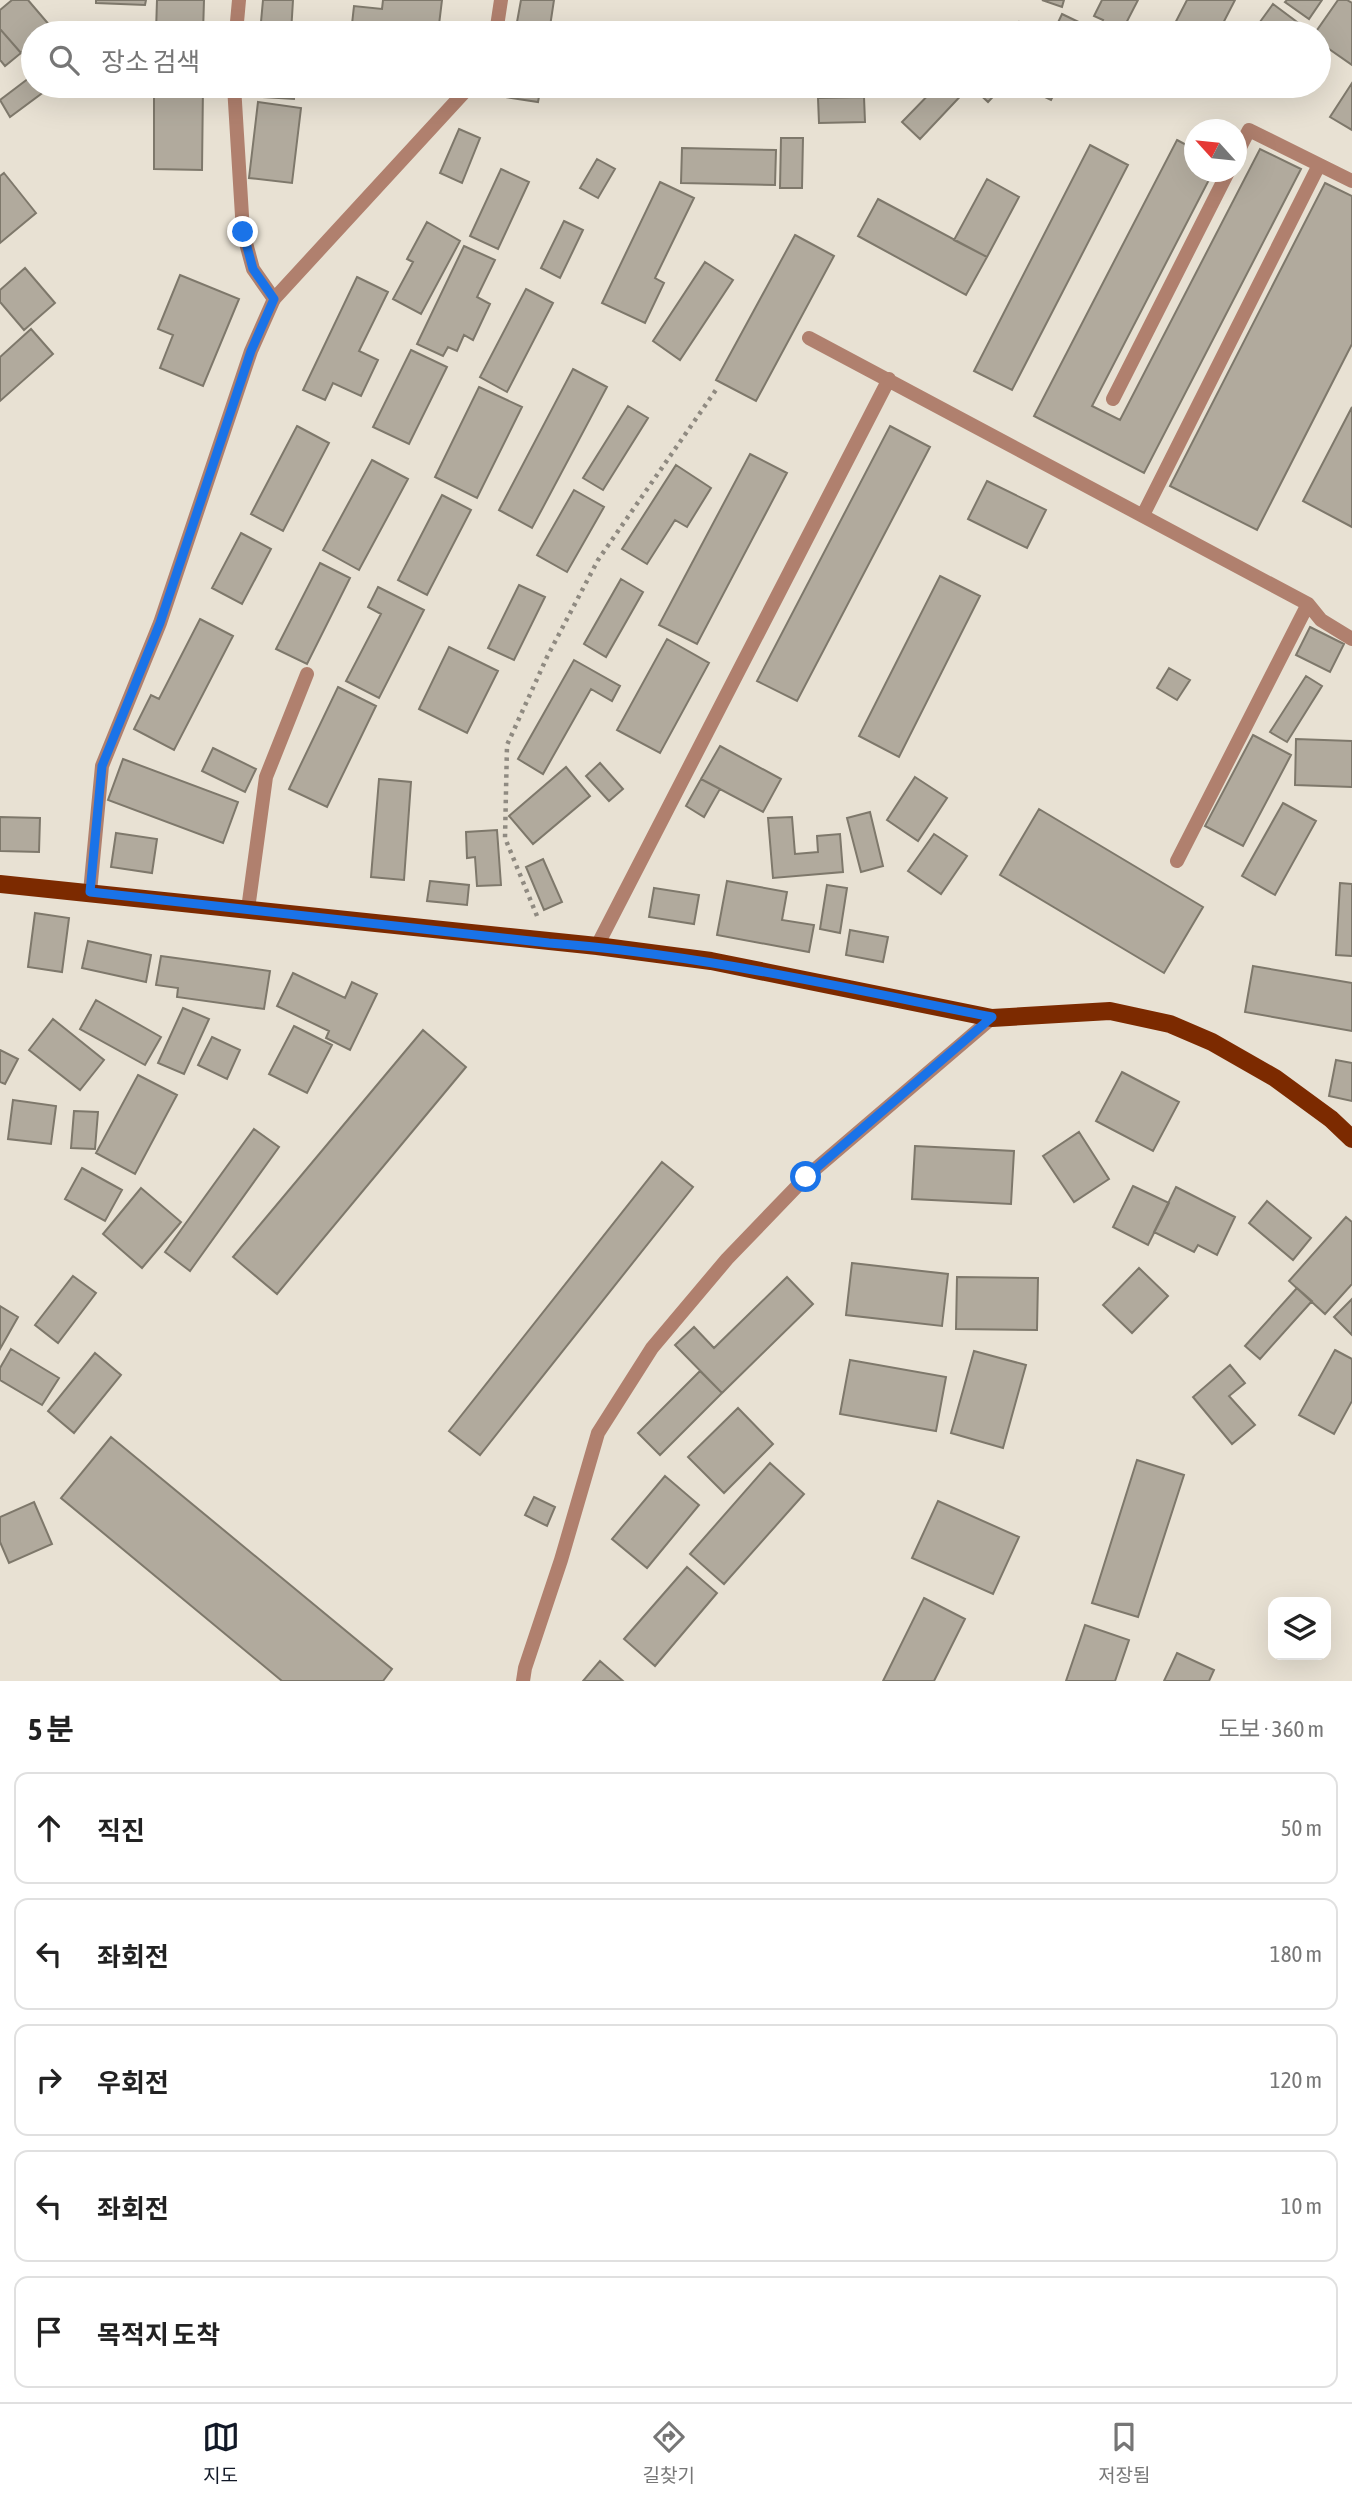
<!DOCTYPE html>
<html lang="ko">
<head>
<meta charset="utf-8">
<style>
	body { margin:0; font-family:"Asap Condensed","Noto Sans KR",sans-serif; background:#f2f2f2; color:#222 }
	.controls { position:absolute; right:21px; bottom:21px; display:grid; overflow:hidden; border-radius:14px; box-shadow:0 7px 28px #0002 }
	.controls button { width:63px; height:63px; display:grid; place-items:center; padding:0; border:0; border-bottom:2px solid #e0e0e0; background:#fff; color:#222; font:35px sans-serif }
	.compass { position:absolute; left:1184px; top:119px; width:63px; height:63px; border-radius:50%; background:#fff; box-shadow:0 7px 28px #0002; rotate:297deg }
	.stop { position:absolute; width:21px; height:21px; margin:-16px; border:5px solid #1a73e8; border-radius:50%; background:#fff }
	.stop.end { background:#1a73e8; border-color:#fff; box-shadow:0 2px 7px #0008 }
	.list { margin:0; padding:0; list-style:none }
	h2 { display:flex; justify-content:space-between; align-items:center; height:91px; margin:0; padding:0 28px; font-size:30px }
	h2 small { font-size:23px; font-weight:400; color:#767676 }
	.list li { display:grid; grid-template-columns:46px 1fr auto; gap:21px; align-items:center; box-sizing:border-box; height:112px; margin:0 14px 14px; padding:0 14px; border:2px solid #e0e0e0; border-radius:14px }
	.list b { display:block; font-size:26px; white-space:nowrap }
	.list em { font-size:23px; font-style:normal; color:#767676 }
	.icon { flex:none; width:38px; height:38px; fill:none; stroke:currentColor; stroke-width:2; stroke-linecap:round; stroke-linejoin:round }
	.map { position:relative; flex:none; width:1352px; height:1681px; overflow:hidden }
	.search { position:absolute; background:#fff; box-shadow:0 7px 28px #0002; left:21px; right:21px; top:21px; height:77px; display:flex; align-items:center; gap:18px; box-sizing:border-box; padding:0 24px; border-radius:38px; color:#767676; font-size:26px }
	.sheet { height:721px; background:#fff }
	nav { display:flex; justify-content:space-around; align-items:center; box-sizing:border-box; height:98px; border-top:2px solid #e0e0e0; background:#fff; font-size:19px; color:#767676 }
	nav a { display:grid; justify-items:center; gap:4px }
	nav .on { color:#111827 }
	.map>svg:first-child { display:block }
</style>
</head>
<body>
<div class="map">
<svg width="1352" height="1681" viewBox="0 0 1352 1681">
	<rect width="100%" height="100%" fill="#e8e1d3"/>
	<path fill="#b1aa9d" stroke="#7e786b" stroke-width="2" d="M12 0H28L51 27 44 33H33V43L21 53 0 29V10Z
		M96 0H146L145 5 96 3Z
		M157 0H204L203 33 156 32Z
		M263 0H293L291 33H260Z
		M383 0H442L438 33H351L354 6 382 9Z
		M521 0H554L549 33H515Z
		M1042 0H1064L1062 7Z
		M1102 0H1138L1121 33H1103L1097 30 1103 20 1094 16Z
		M1187 0H1235L1218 33H1170Z
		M1287 0H1322L1309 19 1285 2Z
		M1338 0H1347L1352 3V65L1319 42V33H1315Z
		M1273 4 1297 22 1289 33H1252Z
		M1062 14 1087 26 1083 33H1053Z
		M1019 22 1031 33H1008Z
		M0 29 21 53 5 66 0 60Z
		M33 75V86H41L45 91 10 117 0 100Z
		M1352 83V130L1330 117Z
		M154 86H203L202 170 154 169Z
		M247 86H295L294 99 247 96Z
		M507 86H541L538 102 505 97Z
		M937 86H970L920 139 902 122Z
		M971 86H1003L988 102Z
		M1027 86H1058L1051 100 1026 88Z
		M864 97 865 122 819 123 818 98Z
		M258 102 301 108 292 183 249 178Z
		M459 129 480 138 462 183 440 173Z
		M781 138H803L802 188H780Z
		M1177 140 1194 149V172H1213L1092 406 1120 420 1260 149 1301 169 1144 473 1034 416Z
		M1090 145 1128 165 1012 390 974 371Z
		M682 148 776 150 775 185 681 183Z
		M597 159 615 169 598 198 580 188Z
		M501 169 529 182 498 249 470 236Z
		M4 173 36 213 0 243V176Z
		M987 179 1019 197 987 257 954 240Z
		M660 182 694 198 655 278 664 283 645 323 602 303Z
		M1325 183 1352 196V344L1257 530 1170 486Z
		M878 199 987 257 966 295 858 236Z
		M564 221 583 230 560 278 541 268Z
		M427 222 460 241 421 314 393 299 413 262 407 259Z
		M795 235 834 256 756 401 716 380Z
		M464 246 495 260 477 297 490 304 473 340 464 335 457 351 448 347 443 356 417 344Z
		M705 262 733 280 680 360 653 341Z
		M25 268 55 303 24 330 0 302V290Z
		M180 275 239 299 203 386 160 368 173 335 158 329Z
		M357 277 388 292 359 351 378 360 361 396 333 383 325 400 303 390Z
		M526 289 553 303 507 392 480 377Z
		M31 329 53 354 0 401V357Z
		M411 350 447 367 409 444 373 427Z
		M573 369 607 387 532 528 499 510Z
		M479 387 522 407 477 498 435 477Z
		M628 406 648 418 603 490 583 478Z
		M1352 407V527L1303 501Z
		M297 426 329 443 283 531 251 514Z
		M890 426 930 447 797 701 757 681Z
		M750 454 787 473 697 644 659 625Z
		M372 460 408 479 359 570 323 550Z
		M676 465 711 488 687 527 675 520 647 564 622 549Z
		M987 481 1046 510 1027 548 968 519Z
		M574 490 604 507 567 572 537 555Z
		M442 495 471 510 427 595 398 580Z
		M241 533 271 549 242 604 212 588Z
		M320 563 350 578 307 664 276 649Z
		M940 576 980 596 899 757 859 736Z
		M621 579 643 592 606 657 584 644Z
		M519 585 545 597 514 660 488 648Z
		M378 587 424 610 379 698 346 681 381 614 368 607Z
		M200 619 233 636 174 750 134 729 151 695 159 699Z
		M1310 627 1344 644 1330 672 1296 655Z
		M667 639 709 663 660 753 617 730Z
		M449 647 498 671 467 733 419 709Z
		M574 660 620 686 612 701 591 689 543 774 518 759Z
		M1169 668 1190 680 1177 700 1157 688Z
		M1306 676 1322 686 1287 742 1270 732Z
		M338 687 376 706 327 807 289 789Z
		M1253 735 1291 755 1243 846 1205 826Z
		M1296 739 1352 741V787L1295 785Z
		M720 746 781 779 763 812 701 779Z
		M213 748 256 769 245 792 202 771Z
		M123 759 238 802 223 843 108 800Z
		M600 763 623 789 609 801 586 776Z
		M566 767 590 796 533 844 509 816Z
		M915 777 947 798 918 841 887 820Z
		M379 779 411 782 404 880 371 877Z
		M701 779 720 789 704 817 686 806Z
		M1283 803 1316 821 1275 895 1242 876Z
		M1039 809 1203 907 1164 973 1000 875Z
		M870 812 883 866 861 872 847 818Z
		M0 817 40 818 39 852 0 851Z
		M792 817 795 854 818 852 817 836 840 834 843 872 773 878 768 818Z
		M497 830 501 885 477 886 475 857 467 858 466 832Z
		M116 833 157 839 152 873 111 867Z
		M934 834 967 856 941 894 908 871Z
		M543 859 562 902 544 910 526 867Z
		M430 881 469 885 467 905 427 901Z
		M727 881 787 892 782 920 814 925 809 952 717 935Z
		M1340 883 1352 884V956L1336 955Z
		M827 885 847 888 840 933 820 929Z
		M654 888 699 895 694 924 649 917Z
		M35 913 69 918 62 972 28 967Z
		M850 930 888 937 883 962 846 955Z
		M88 941 151 955 146 982 82 968Z
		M161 956 270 971 264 1009 177 997 178 988 156 985Z
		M1253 966 1352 983V1031L1245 1012Z
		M293 973 345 998 352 982 377 994 350 1050 326 1038 329 1031 277 1006Z
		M96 1000 161 1037 145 1065 80 1029Z
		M183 1008 209 1019 184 1074 158 1063Z
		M53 1019 104 1060 80 1090 29 1050Z
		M294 1026 332 1045 307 1093 269 1074Z
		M423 1030 466 1067 277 1294 233 1257Z
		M212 1037 240 1050 227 1079 198 1065Z
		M0 1050 18 1059 5 1084 0 1082Z
		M1336 1060 1352 1063V1101L1329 1096Z
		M1122 1072 1179 1102 1153 1151 1096 1121Z
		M138 1075 177 1095 135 1174 96 1153Z
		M13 1100 56 1106 51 1144 8 1139Z
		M74 1111 98 1112 95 1149 71 1148Z
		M254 1129 279 1147 190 1271 165 1252Z
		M1079 1132 1109 1179 1074 1202 1043 1156Z
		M915 1146 1014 1151 1011 1204 912 1199Z
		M662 1162 693 1187 480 1455 449 1431Z
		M82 1168 122 1190 105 1221 65 1199Z
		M1133 1186 1169 1203 1148 1245 1113 1227Z
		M1176 1187 1235 1217 1217 1255 1198 1245 1194 1252 1154 1232Z
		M141 1188 181 1222 142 1268 103 1234Z
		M1267 1201 1311 1238 1293 1260 1249 1223Z
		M1346 1217 1352 1222V1284L1325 1314 1289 1281Z
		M852 1263 948 1274 942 1326 846 1315Z
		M1139 1268 1168 1296 1132 1333 1103 1305Z
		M73 1276 96 1293 58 1343 35 1325Z
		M787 1277 813 1304 722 1393 675 1345 694 1327 714 1348Z
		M957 1277 1038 1278 1037 1330 956 1329Z
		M1297 1288 1312 1301 1260 1359 1245 1346Z
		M1352 1299V1335L1334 1317Z
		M0 1306 18 1317 0 1349Z
		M11 1349 59 1378 42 1405 0 1380V1368Z
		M1335 1350 1352 1359V1401L1334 1434 1299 1415Z
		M974 1351 1026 1365 1003 1448 951 1433Z
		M95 1353 121 1375 74 1433 48 1411Z
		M850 1360 946 1377 936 1431 840 1414Z
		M1230 1365 1245 1383 1229 1396 1255 1425 1232 1444 1193 1397Z
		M700 1371 722 1393 660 1455 638 1433Z
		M738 1408 773 1444 724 1493 688 1457Z
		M111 1437 392 1669 383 1681H282L61 1498Z
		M1137 1460 1184 1475 1138 1617 1092 1603Z
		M770 1463 804 1494 724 1584 690 1554Z
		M665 1476 699 1505 647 1568 612 1539Z
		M534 1497 555 1507 547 1526 525 1515Z
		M938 1501 1019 1537 993 1594 912 1558Z
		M34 1502 52 1544 9 1563 0 1542V1517Z
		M687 1567 717 1593 655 1666 624 1639Z
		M924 1598 965 1619 934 1681H883Z
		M1085 1625 1129 1640 1115 1681H1066Z
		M1177 1653 1214 1670 1209 1681H1164Z
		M600 1661 623 1681H583Z"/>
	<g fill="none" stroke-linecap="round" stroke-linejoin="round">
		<path stroke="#8f8a81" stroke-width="4.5" stroke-dasharray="3.5 5" stroke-linecap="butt" d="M537 916 505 838 507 745 547 657 598 560 718 387"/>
		<path stroke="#b0806e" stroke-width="14" d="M496 33 501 0
			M1236 155 1249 130 1352 181
			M274 299 470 86
			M809 338 1308 604 1321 620 1352 639
			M1113 399 1228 172
			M1143 515 1319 165
			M1177 861 1308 604
			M597 946 889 379"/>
		<path stroke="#b0806e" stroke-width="14" d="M236 33 239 0
			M90 892 102 766 160 623 251 351 274 299 253 269 243 232 234 86
			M248 909 266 777 307 674
			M523 1681 525 1668 561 1560 598 1433 652 1348 727 1259 806 1177 992 1018"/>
		<path stroke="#7c2a00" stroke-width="18" d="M0 884 597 946 711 961 992 1018 1110 1011 1170 1024 1212 1042 1275 1078 1331 1119 1352 1139"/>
	</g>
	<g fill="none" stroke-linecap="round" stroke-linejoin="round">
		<path stroke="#1a73e8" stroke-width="9" d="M243 232 253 269 274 299 251 351 160 623 102 766 90 892 549 943C699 954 845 988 992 1017L806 1177"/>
	</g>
</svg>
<div class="controls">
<button><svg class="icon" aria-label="layers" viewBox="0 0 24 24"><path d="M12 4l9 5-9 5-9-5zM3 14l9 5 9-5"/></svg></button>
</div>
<svg class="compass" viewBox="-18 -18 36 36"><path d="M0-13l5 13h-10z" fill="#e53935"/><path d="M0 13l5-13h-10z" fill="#767676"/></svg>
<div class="stop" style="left:806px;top:1177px"></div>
<div class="stop end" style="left:243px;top:232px"></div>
<div class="search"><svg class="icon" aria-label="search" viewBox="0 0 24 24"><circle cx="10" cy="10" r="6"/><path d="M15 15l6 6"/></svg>장소 검색</div>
</div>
<section class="sheet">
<h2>5 분<small>도보 · 360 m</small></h2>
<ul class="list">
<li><svg class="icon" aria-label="ahead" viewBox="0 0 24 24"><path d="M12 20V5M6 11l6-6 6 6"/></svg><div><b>직진</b></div><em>50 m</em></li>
<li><svg class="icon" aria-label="left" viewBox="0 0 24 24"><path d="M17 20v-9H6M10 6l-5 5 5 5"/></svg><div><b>좌회전</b></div><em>180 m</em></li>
<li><svg class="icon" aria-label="right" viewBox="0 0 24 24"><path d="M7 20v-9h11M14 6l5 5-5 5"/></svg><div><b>우회전</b></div><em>120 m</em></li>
<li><svg class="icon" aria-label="left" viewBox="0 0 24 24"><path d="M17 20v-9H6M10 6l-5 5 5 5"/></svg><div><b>좌회전</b></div><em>10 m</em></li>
<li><svg class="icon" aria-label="arrive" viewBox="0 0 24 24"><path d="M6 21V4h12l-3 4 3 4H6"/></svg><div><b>목적지 도착</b></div></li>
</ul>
</section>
<nav>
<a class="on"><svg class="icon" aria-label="map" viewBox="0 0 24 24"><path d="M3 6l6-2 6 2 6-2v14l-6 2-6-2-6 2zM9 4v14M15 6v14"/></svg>지도</a>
<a><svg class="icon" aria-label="directions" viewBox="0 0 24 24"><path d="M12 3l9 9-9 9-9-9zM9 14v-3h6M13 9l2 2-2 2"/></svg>길찾기</a>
<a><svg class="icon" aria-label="saved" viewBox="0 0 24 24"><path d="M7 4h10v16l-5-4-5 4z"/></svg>저장됨</a>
</nav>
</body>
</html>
